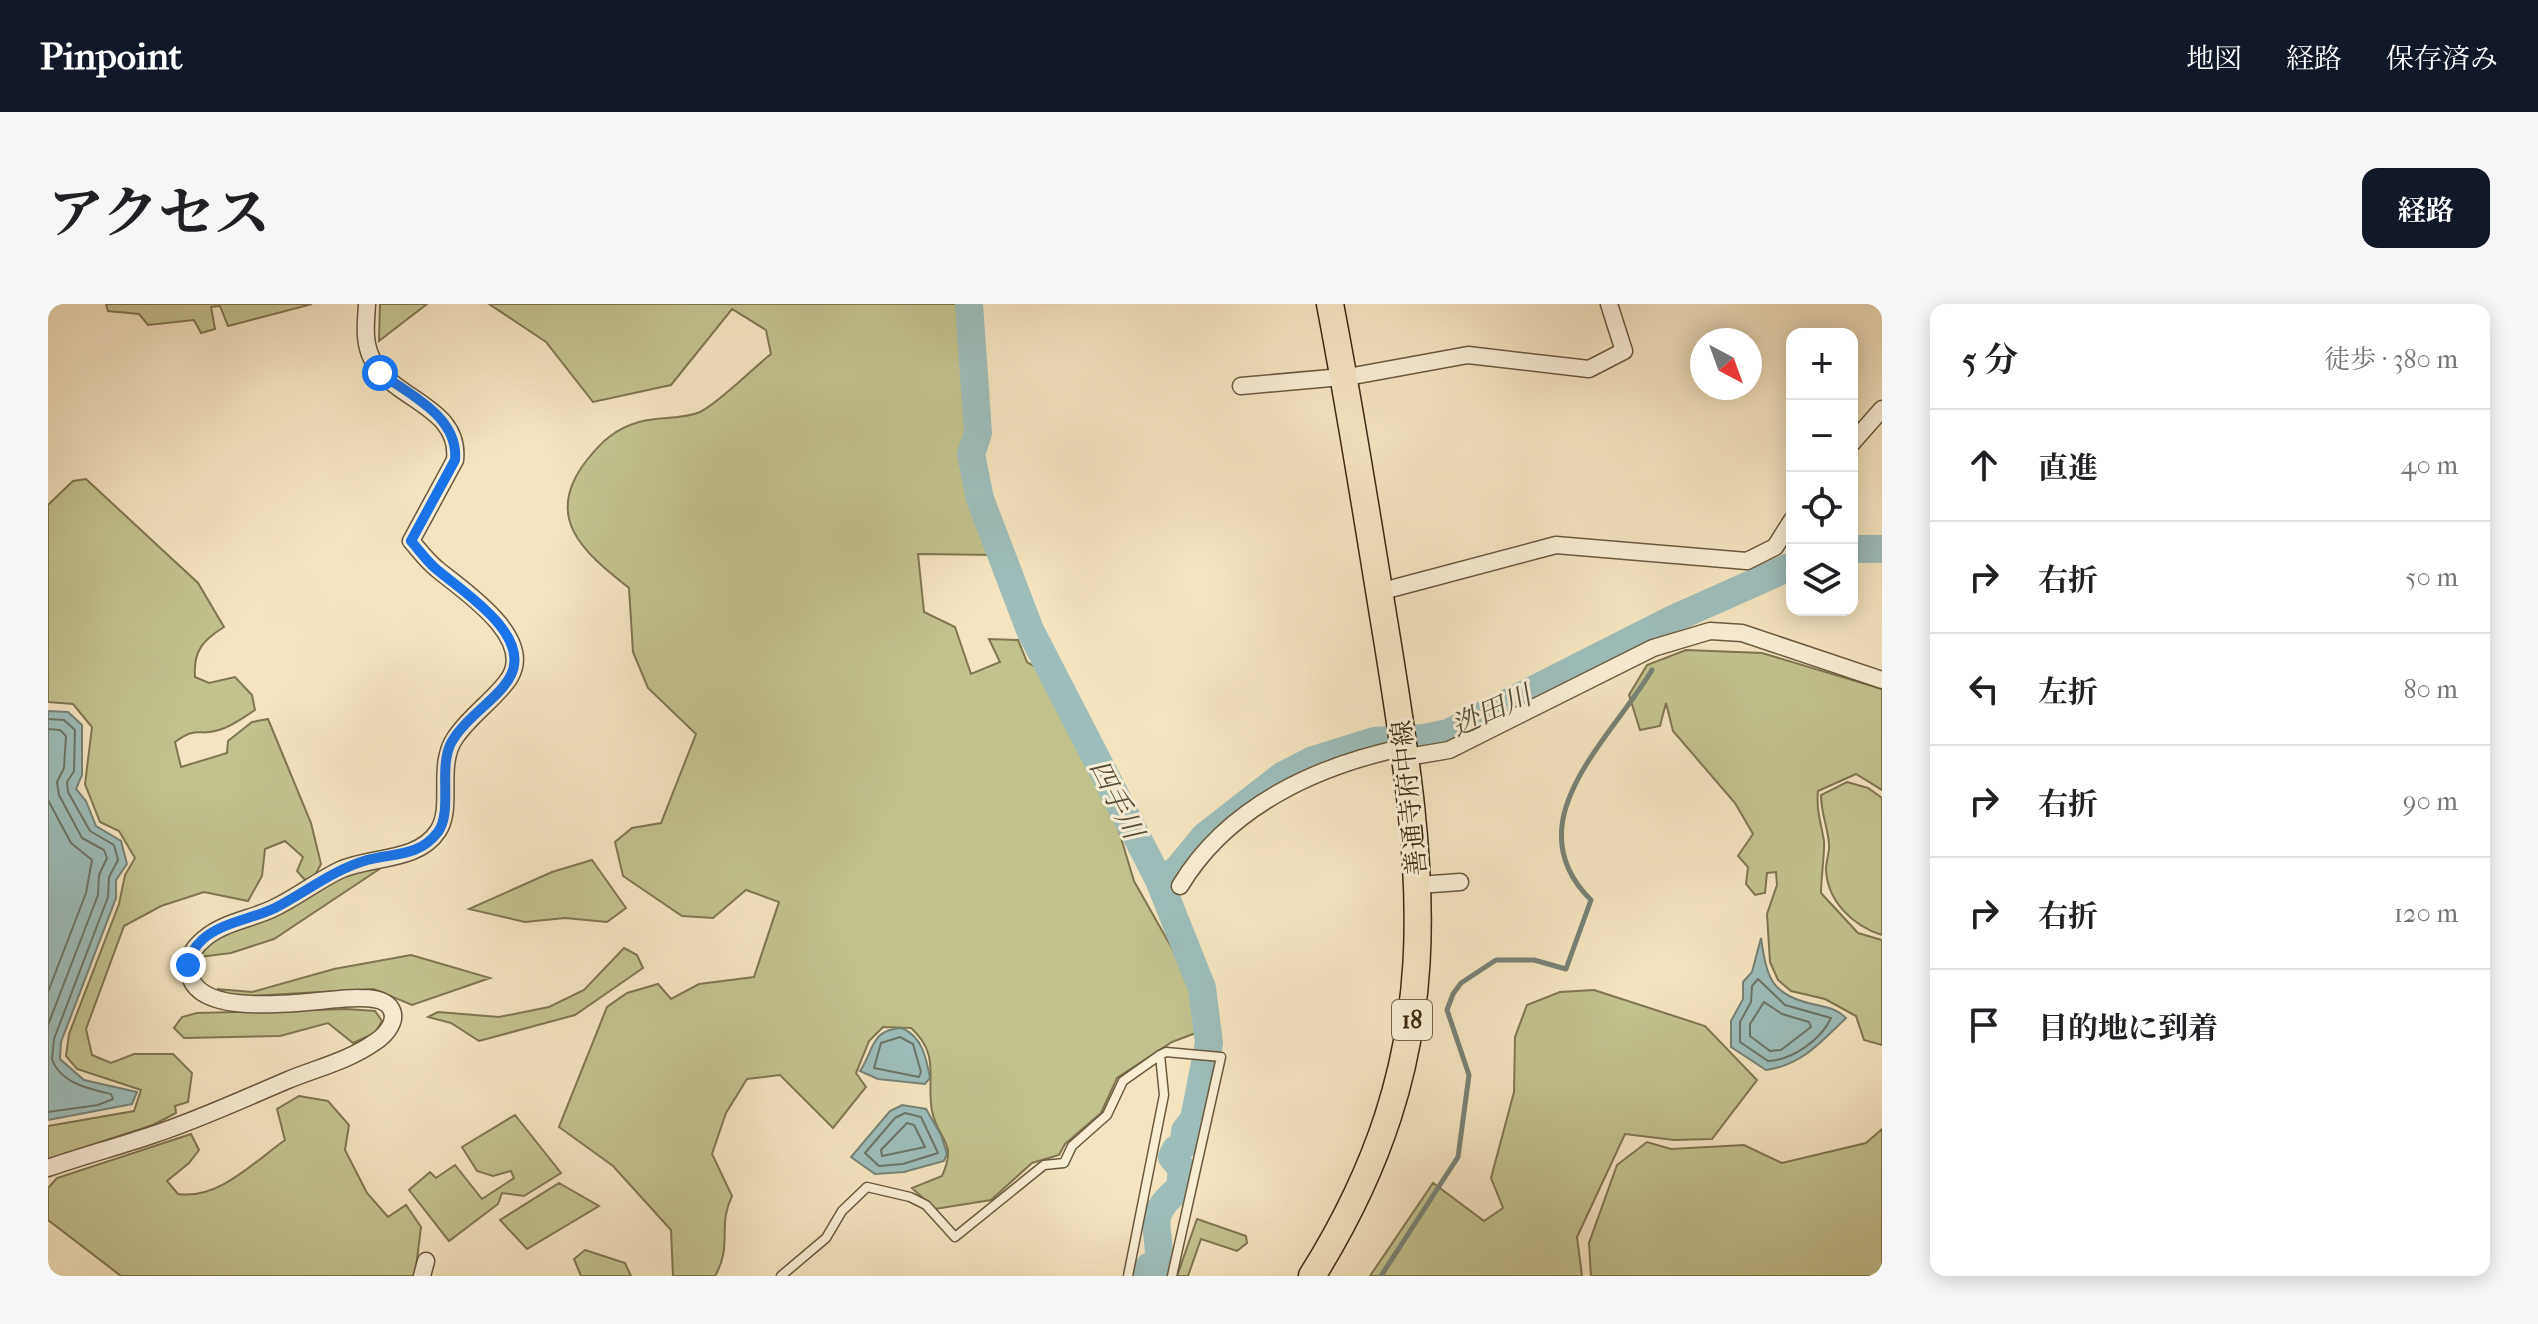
<!DOCTYPE html>
<html lang="ja">
<head>
<meta charset="utf-8">
<style>
	body { margin:0; font-family:"IM FELL French Canon","Noto Serif JP",serif; background:#f6f6f6; color:#202124 }
	.controls { position:absolute; right:24px; top:24px; display:grid; overflow:hidden; border-radius:16px; box-shadow:0 4px 20px #0003 }
	.controls button { width:72px; height:72px; display:grid; place-items:center; padding:0; border:0; border-bottom:2px solid #e0e0e0; background:#fff; color:#202124; font:40px sans-serif }
	.compass { position:absolute; left:1642px; top:24px; width:72px; height:72px; border-radius:50%; background:#fff; box-shadow:0 4px 20px #0003; rotate:139deg }
	.stop { position:absolute; width:24px; height:24px; margin:-18px; border:6px solid #1a73e8; border-radius:50%; background:#fff }
	.stop.end { background:#1a73e8; border-color:#fff; box-shadow:0 2px 8px #0008 }
	.list { margin:0; padding:0; list-style:none }
	h2 { display:flex; justify-content:space-between; align-items:center; height:104px; margin:0; padding:0 32px; font-size:34px }
	h2 small { font-size:26px; font-weight:400; color:#757577 }
	.list li { display:grid; grid-template-columns:52px 1fr auto; gap:24px; align-items:center; box-sizing:border-box; height:112px; padding:0 32px; border-top:2px solid #e0e0e0 }
	.list b { display:block; font-size:30px; white-space:nowrap }
	.list em { font-size:26px; font-style:normal; color:#757577 }
	.icon { flex:none; width:44px; height:44px; fill:none; stroke:currentColor; stroke-width:2; stroke-linecap:round; stroke-linejoin:round }
	.map { position:relative; flex:none; width:1834px; height:972px; overflow:hidden; border-radius:16px }
	header { display:flex; align-items:center; gap:48px; box-sizing:border-box; height:112px; padding:0 40px; background:#111827; color:#fff }
	header strong { font-size:38px }
	nav { display:flex; gap:44px; margin-inline-start:auto; font-size:28px }
	.intro { display:flex; align-items:center; justify-content:space-between; box-sizing:border-box; height:192px; padding:0 48px }
	h1 { margin:0; font-size:56px }
	.button { padding:20px 36px; border-radius:16px; background:#111827; color:#fff; font-size:28px; font-weight:700 }
	main { display:flex; gap:48px; padding:0 48px }
	aside { flex:1; background:#fff; border-radius:16px; box-shadow:0 4px 20px #0003 }
	.map>svg:first-child { display:block }
</style>
</head>
<body>
<header>
<strong>Pinpoint</strong>
<nav><a>地図</a><a>経路</a><a>保存済み</a></nav>
</header>
<div class="intro"><h1>アクセス</h1><a class="button">経路</a></div>
<main>
<div class="map">
<svg width="1834" height="972" viewBox="0 0 1834 972">
	<rect width="100%" height="100%" fill="#f4e5c0"/>
	<filter id="stains"><feTurbulence type="fractalNoise" baseFrequency=".0025" numOctaves="4"/><feColorMatrix values="0 0 0 0 .2 0 0 0 0 .09 0 0 0 0 .02 0 0 0 .5 -.17"/></filter>
	<radialGradient id="worn" r=".72"><stop offset=".6" stop-color="#630" stop-opacity="0"/><stop offset="1" stop-color="#630" stop-opacity=".3"/></radialGradient>
	<path fill="#c2c28d" stroke="#7f764f" stroke-width="2" d="M58 0H264L180 22 172 2 163 3 167 25 153 29 146 16 100 21 91 10 60 7Z
		M332 0H379L331 37Z
		M441 0H915L923 129 915 151 930 215 951 251 870 250 876 308 907 323 923 370 952 358 941 335 970 336 979 358 994 367 1070 524 1086 577 1147 685 1153 727 1124 738 1069 774 1053 809 1017 840 1011 851 984 859 943 896 887 905 864 884 894 872C910 837 890 837 884 807 878 774 893 751 863 724L835 723 821 737 808 769 818 783 785 824 732 771 699 775 678 809 664 850 684 892C669 922 685 941 667 972H625L623 926 565 862 511 823 559 703 579 689 610 680 623 695 651 680 706 673 731 598 698 586 665 614 634 612 575 572 567 538 584 524 613 519 648 430 600 384 585 348 581 284C535 248 494 213 539 156 554 137 567 125 591 118 610 112 634 116 652 108 671 99 705 64 723 50L718 26 684 5 623 81 545 98 498 38Z
		M38 175 150 279 176 323C155 336 145 347 147 373L161 379 187 373 204 391 207 406C196 413 185 422 171 426 150 433 150 421 127 438L133 463 179 449 180 437 204 418 220 415 263 519 273 560 266 573 257 576 249 567 255 553 237 537 217 545 214 572 200 597 156 588 113 602 76 622 38 725 44 751 63 759 86 750H125L144 769 140 798 127 802 128 809 105 821 0 855V822L86 807 93 786 29 765 18 752 21 730 71 600 77 571 87 554 71 527 52 518 37 480 44 423 25 400 0 398V201L25 177Z
		M1638 346 1714 349 1834 385V486L1808 470 1770 487C1768 506 1773 519 1776 537 1777 546 1773 575 1773 589L1810 629 1834 636V741L1816 736 1808 712 1777 695 1743 687 1730 676 1722 658 1719 610 1729 581 1728 568 1719 569 1717 589 1707 591 1698 580 1700 563 1690 552 1705 530 1687 499 1625 427 1618 399 1612 422 1592 426 1581 391 1599 361Z
		M1799 478 1820 484 1834 494V631C1805 622 1779 597 1778 565 1778 557 1782 548 1781 540 1780 524 1773 509 1773 491Z
		M544 556 578 604 559 618 517 614 477 618 421 605 504 568Z
		M336 562 226 635 183 649 152 653 151 649 168 634 308 567Z
		M576 644 589 651 595 664 527 711 431 737 403 719 380 713 390 708 451 713 501 703 536 686Z
		M363 651 442 674 364 701 326 685 186 693 169 685 204 688 286 665Z
		M1546 686 1657 722 1709 776 1664 835 1626 836 1577 830 1529 933 1534 972H1322L1385 879 1436 917 1455 904 1443 874 1466 788 1467 733 1479 701 1512 688Z
		M299 705 327 707 334 717 327 729 305 739 280 719 232 732 136 734 126 724 134 713 149 709Z
		M251 792 280 797 301 821 297 846 319 889 340 913 358 901 373 923 367 972H73L0 916V884L9 874 143 830 151 846 141 859 119 877 130 890C170 896 206 858 237 836L229 805Z
		M467 811 513 869 476 892 454 889 450 900 401 937 361 886 382 868 388 874 407 861 434 895 466 874 463 867 445 872 429 867 414 843Z
		M1834 825V972H1543L1541 939 1569 861 1599 838 1623 845 1696 841 1734 859 1818 839Z
		M511 879 551 902 479 945 452 916Z
		M1149 915 1198 932 1199 939 1189 947 1153 935 1140 972H1129Z
		M537 946 577 959 583 972H533L526 955Z"/>
	<path fill="#9ebdbb" stroke="#778277" stroke-width="2" d="M0 407 20 408 34 421V471L28 485 38 497 48 522 73 537 79 560 68 576V594L13 738 12 755 36 776 89 788 84 800 0 816Z
		M1713 634C1719 676 1724 692 1769 701 1781 704 1789 705 1798 714 1773 738 1754 761 1718 766L1683 743V717L1695 695V678L1704 668Z
		M854 724C874 733 878 752 882 774L877 780 830 775 812 767C826 746 823 725 854 724Z
		M854 801 878 805 893 831 899 850 896 857 856 868 827 870 803 853 842 807Z"/>
	<g fill="none" stroke-linecap="round" stroke-linejoin="round">
		<path stroke="#6d7466" stroke-width="2" d="M0 415 16 416 27 426 26 467 19 478 20 488 42 527 66 541 70 556 61 573 60 593 6 735 4 755C12 779 41 785 63 790L65 795 50 801 0 808
			M0 425 12 426 18 432 16 464 9 478 11 491 34 534 56 546 59 554 51 571 50 591 0 721
			M0 496 23 539 44 556 38 589 0 688
			M1710 675 1737 701 1783 714C1773 736 1744 756 1720 757L1692 738V718L1703 698 1704 682Z
			M1716 698 1734 710 1761 718 1763 723 1733 746 1722 747 1702 732V720Z
			M852 733 865 740 873 768 871 773 826 764 833 739Z
			M857 809 873 813 890 849 855 860 831 862 817 849 847 814Z
			M859 819 866 821 877 843 834 852 833 846Z"/>
		<path stroke="#778277" stroke-width="5" d="M1598 329 1602 336
			M1333 972 1410 853 1421 771 1399 706 1405 690 1413 679 1448 656H1486L1518 665 1543 596C1464 518 1563 435 1604 366"/>
		<path stroke="#9ebdbb" stroke-width="28" d="M921 0 930 129 923 150 932 195 982 326 1111 576 1154 684 1161 739 1146 815 1137 827 1136 841 1128 845 1124 853 1134 865 1132 884C1095 914 1113 921 1111 960L1101 963 1099 972
			M1804 245H1834
			M1111 576 1129 566 1157 532 1234 472 1265 456 1326 437 1376 434 1400 429 1625 315 1744 262"/>
		<g stroke="#6a593d" stroke-width="11">
			<path id="service" d="M733 972 778 934 794 907 819 883 862 893 878 901 907 933 996 861 1016 859 1024 842 1059 811 1075 777 1112 751
				M1080 972 1116 791 1112 751 1118 748 1173 753 1124 972"/>
		</g>
		<g stroke="#6a593d" stroke-width="19">
			<path id="minor" d="M1193 82 1305 72 1420 51 1541 65 1576 47 1561 0
				M1804 139 1834 105
				M1331 288 1508 241 1699 257 1727 243 1744 216
				M1360 453 1401 446 1605 344 1662 327 1694 329 1834 376
				M1371 581 1412 578
				M1132 582C1180 502 1270 461 1358 443
				M0 864C34 852 69 843 104 831 150 816 195 795 240 776 269 764 300 757 327 738 338 731 352 715 341 702 334 694 320 694 311 694 275 693 147 721 141 667 139 654 146 643 156 635 175 618 204 615 226 604 249 593 269 577 292 566 323 552 370 558 390 527 406 503 388 462 407 434 423 410 449 394 462 373 486 332 414 286 389 265 379 257 371 246 363 237L407 156C413 102 344 96 324 55 315 37 318 19 319 0
				M374 972 378 957"/>
		</g>
		<g stroke="#3c2a11" stroke-width="29">
			<path id="primary" d="M1264 972C1404 748 1378 575 1338 329 1320 219 1303 109 1282 0"/>
		</g>
		<use href="#service" stroke="#f8eed6" stroke-width="8"/>
		<use href="#minor" stroke="#f8eed6" stroke-width="16"/>
		<use href="#primary" stroke="#f4e5c0" stroke-width="26"/>
	</g>
	<g fill="none" stroke-linecap="round" stroke-linejoin="round">
		<path stroke="#1a73e8" stroke-width="10" d="M140 661C143 650 146 643 155 635 175 618 204 615 227 604 258 588 285 566 319 556 345 549 371 553 390 528 405 507 390 465 403 439 419 411 452 394 463 371 483 329 412 286 387 264 378 256 371 246 363 237L407 156C411 113 362 91 332 69"/>
	</g>
	<g text-anchor="middle" stroke-width="6" stroke-linejoin="round" paint-order="stroke">
		<rect fill="#f8eed6" stroke="#74654c" stroke-width="2" x="1344" y="696" width="40" height="40" rx="6"/>
		<g font-size="24" font-weight="bold" fill="#3c2a11">
			<text x="1364" y="724">18</text>
		</g>
		<g font-size="26" fill="#3c2a11" stroke="#f8eed6">
			<text transform="translate(1361 494) rotate(-96)" y="9">善通寺府中線</text>
		</g>
		<g font-size="28" font-style="italic" fill="#544f3c" stroke="#f8eed6">
			<text transform="translate(1443 406) rotate(-24)" y="10">迯田川</text>
			<text transform="translate(1069 495) rotate(63)" y="10">四手川</text>
		</g>
	</g>
	<rect width="100%" height="100%" filter="url(#stains)"/>
	<rect width="100%" height="100%" fill="url(#worn)"/>
</svg>
<div class="controls">
<button>+</button>
<button>−</button>
<button><svg class="icon" aria-label="locate" viewBox="0 0 24 24"><circle cx="12" cy="12" r="6"/><path d="M12 2v4M12 18v4M2 12h4M18 12h4"/></svg></button>
<button><svg class="icon" aria-label="layers" viewBox="0 0 24 24"><path d="M12 4l9 5-9 5-9-5zM3 14l9 5 9-5"/></svg></button>
</div>
<svg class="compass" viewBox="-18 -18 36 36"><path d="M0-13l5 13h-10z" fill="#e53935"/><path d="M0 13l5-13h-10z" fill="#757577"/></svg>
<div class="stop" style="left:332px;top:69px"></div>
<div class="stop end" style="left:140px;top:661px"></div>
</div>
<aside>
<h2>5 分<small>徒歩 · 380 m</small></h2>
<ul class="list">
<li><svg class="icon" aria-label="ahead" viewBox="0 0 24 24"><path d="M12 20V5M6 11l6-6 6 6"/></svg><div><b>直進</b></div><em>40 m</em></li>
<li><svg class="icon" aria-label="right" viewBox="0 0 24 24"><path d="M7 20v-9h11M14 6l5 5-5 5"/></svg><div><b>右折</b></div><em>50 m</em></li>
<li><svg class="icon" aria-label="left" viewBox="0 0 24 24"><path d="M17 20v-9H6M10 6l-5 5 5 5"/></svg><div><b>左折</b></div><em>80 m</em></li>
<li><svg class="icon" aria-label="right" viewBox="0 0 24 24"><path d="M7 20v-9h11M14 6l5 5-5 5"/></svg><div><b>右折</b></div><em>90 m</em></li>
<li><svg class="icon" aria-label="right" viewBox="0 0 24 24"><path d="M7 20v-9h11M14 6l5 5-5 5"/></svg><div><b>右折</b></div><em>120 m</em></li>
<li><svg class="icon" aria-label="arrive" viewBox="0 0 24 24"><path d="M6 21V4h12l-3 4 3 4H6"/></svg><div><b>目的地に到着</b></div></li>
</ul>
</aside>
</main>
</body>
</html>
